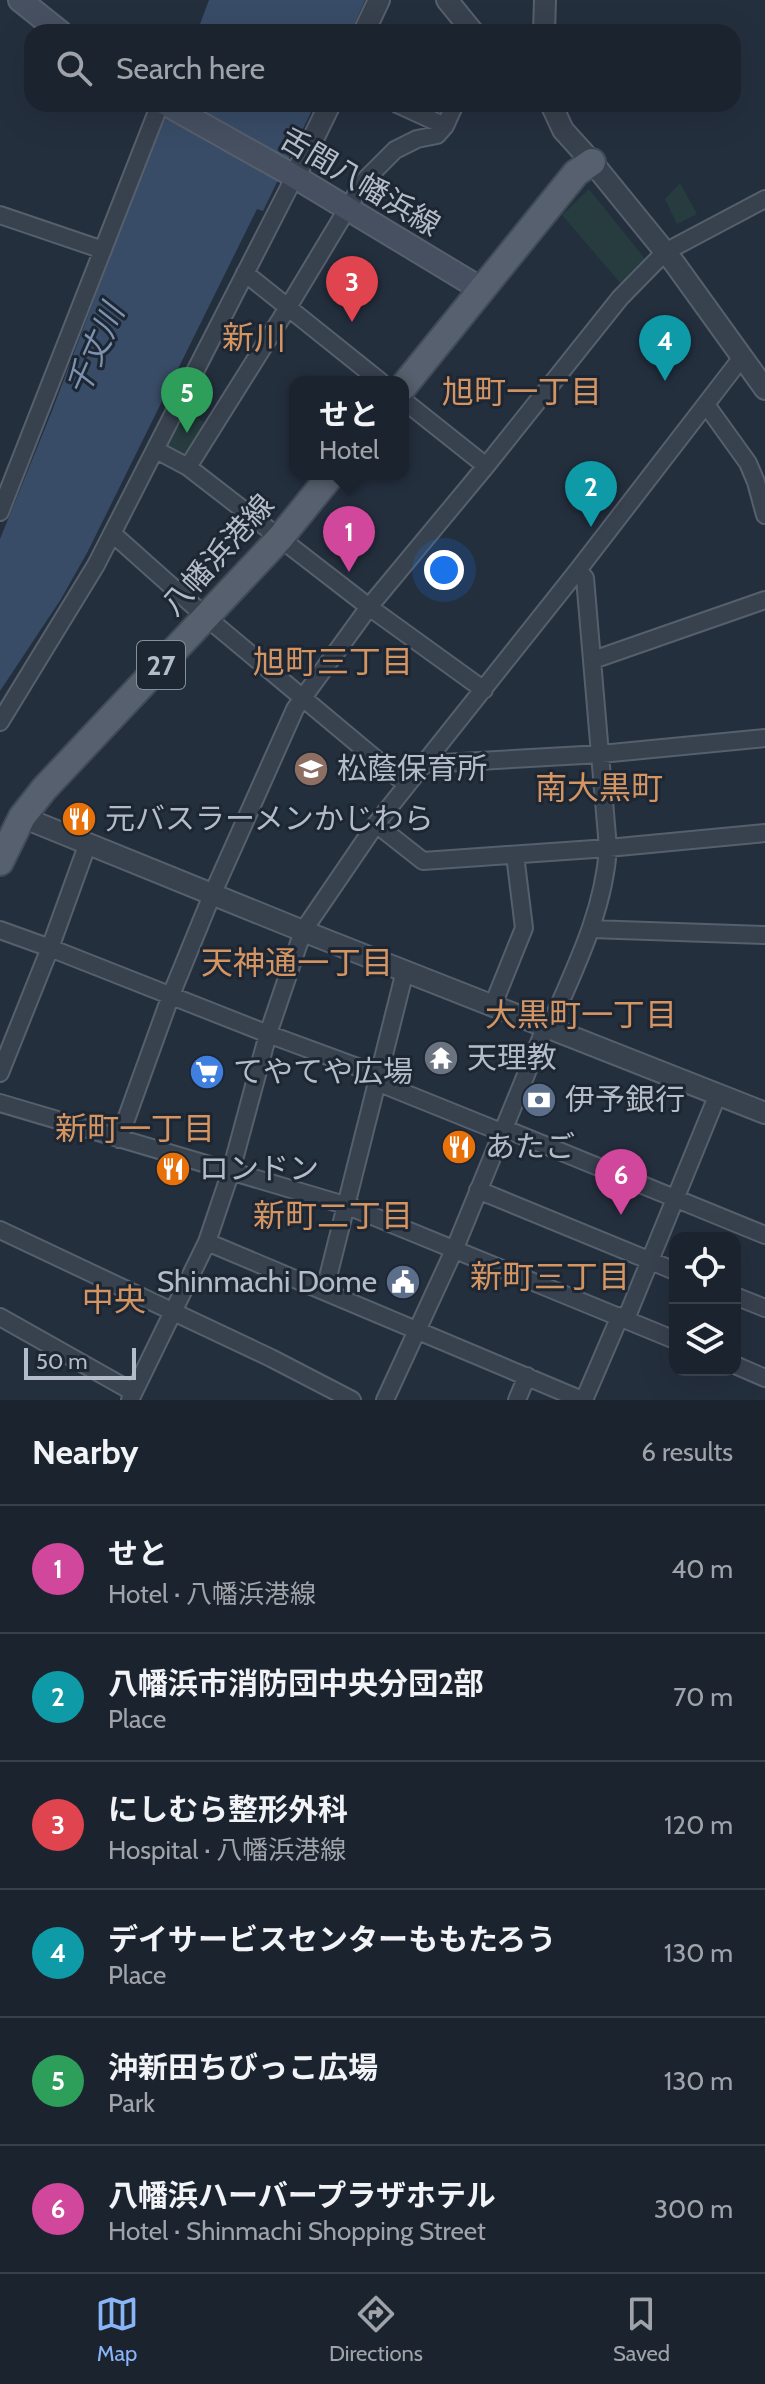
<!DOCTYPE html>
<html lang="en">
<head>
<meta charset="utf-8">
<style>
	body { margin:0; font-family:Cabin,"Noto Sans JP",sans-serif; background:#282f3a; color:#f1f3f6 }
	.controls { position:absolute; right:24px; bottom:24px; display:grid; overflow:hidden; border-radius:16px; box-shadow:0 8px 32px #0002 }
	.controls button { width:72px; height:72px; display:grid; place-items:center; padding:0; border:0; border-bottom:2px solid #39404a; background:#1b232e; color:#f1f3f6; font:40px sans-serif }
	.scale { position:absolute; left:24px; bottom:20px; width:112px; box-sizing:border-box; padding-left:8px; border:4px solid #b4bcc9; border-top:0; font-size:22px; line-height:28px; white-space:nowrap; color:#b4bcc9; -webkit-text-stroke:6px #1d2633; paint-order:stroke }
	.you { position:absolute; left:444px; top:570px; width:28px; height:28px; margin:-20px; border:6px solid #fff; border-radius:50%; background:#1a73e8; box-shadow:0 0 0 12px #1a73e833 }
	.badge { display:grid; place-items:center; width:52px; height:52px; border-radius:50%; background:#8ab4f8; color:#fff; font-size:26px; font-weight:700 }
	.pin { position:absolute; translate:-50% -66px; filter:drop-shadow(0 2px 4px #0008) }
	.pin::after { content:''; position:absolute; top:42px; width:28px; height:24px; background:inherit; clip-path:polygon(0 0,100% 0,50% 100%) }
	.popup { position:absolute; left:289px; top:376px; width:120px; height:104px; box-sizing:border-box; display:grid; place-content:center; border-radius:16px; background:#1b232e; filter:drop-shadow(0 2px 6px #0005); font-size:26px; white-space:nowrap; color:#a0a4aa }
	.popup b { font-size:30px; color:#f1f3f6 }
	.popup::after { content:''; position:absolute; left:50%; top:100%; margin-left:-16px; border:16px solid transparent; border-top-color:#1b232e }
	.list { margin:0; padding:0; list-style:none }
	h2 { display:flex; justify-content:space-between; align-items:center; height:104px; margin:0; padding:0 32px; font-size:34px }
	h2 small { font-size:26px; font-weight:400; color:#a0a4aa }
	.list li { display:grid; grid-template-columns:52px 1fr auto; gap:24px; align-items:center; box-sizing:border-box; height:128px; padding:0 32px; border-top:2px solid #39404a }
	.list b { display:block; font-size:30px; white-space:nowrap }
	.list p { margin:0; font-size:26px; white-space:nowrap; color:#a0a4aa }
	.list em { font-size:26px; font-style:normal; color:#a0a4aa }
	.icon { flex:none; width:44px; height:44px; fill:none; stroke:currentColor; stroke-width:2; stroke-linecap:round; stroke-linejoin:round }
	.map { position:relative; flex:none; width:765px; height:1400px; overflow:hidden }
	.search { position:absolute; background:#1b232e; box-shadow:0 8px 32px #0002; left:24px; right:24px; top:24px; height:88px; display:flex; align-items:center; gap:20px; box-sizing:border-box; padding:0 28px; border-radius:24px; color:#a0a4aa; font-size:30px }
	.sheet { height:872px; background:#1b232e }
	nav { display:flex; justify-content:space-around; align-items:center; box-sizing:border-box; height:112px; border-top:2px solid #39404a; background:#1b232e; font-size:22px; color:#a0a4aa }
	nav a { display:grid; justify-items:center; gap:4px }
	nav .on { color:#8ab4f8 }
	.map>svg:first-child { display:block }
</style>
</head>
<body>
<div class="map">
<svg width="765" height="1400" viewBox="0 0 765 1400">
	<rect width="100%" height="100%" fill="#242f3e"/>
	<path fill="#263c3f" d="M680 183 697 214 677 224 665 199Z
		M589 189 646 260 622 285 562 215Z
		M178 405 207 424 182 464 154 453Z"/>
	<path fill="#394c67" d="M209 0H365L351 32H197Z
		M168 104H315L263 211 257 209 88 551 61 599 0 691V539L52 411Z"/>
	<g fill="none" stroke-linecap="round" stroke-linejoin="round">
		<g stroke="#565f6c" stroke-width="20">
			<path id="minor" d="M397 104 445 126
				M0 215 103 250
				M245 273 381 382
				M403 400 486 466
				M707 406 748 463 756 482 765 515
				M156 450 188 467 369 607 484 690
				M188 467 287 309 364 181 395 150 417 139 437 135 445 126 455 104
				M0 512 160 104
				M113 534 206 617 407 785
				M593 660 765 600
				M0 722 96 565 295 176
				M425 764 601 754 765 738
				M376 824 423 861 608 848 765 833
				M591 929 765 935
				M0 930 50 948 268 1034 379 1075
				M493 1005 524 928 515 855
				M0 1073 50 948 88 843
				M377 1082 501 1132
				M0 1103 348 1206 675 1340
				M503 1128 765 1235
				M119 1139 171 995 212 895 295 709 302 699 369 607 486 466 620 298 665 252 765 199
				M478 1190 675 1271
				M0 1230 271 1358 352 1400
				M207 1242 582 1400
				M325 1289 405 971
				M735 1296 765 1308
				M0 1317 133 1392
				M626 1319 718 1094
				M735 1365 765 1378
				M130 1400 207 1242 231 1171 268 1034 303 931 376 824 578 570 743 356
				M385 1400 455 1248 541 1038 549 1028C574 970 604 912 608 848L585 578 578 570
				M517 1400 527 1376
				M584 1400 620 1316"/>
		</g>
		<g stroke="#565f6c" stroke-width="24">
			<path id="tertiary" d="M447 0 473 32
				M364 32 379 0
				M544 32 545 0
				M551 104 563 130 592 162 675 264 765 389
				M295 176 330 104
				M22 817 303 931 765 1113"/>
		</g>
		<g stroke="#565f6c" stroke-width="26">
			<path id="secondary" d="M20 0 60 32
				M166 104 287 172 481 289"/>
		</g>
		<g stroke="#414a57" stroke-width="30">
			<path id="primary" d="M403 387 576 173 592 162
				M0 862 22 817 44 789 280 538 332 474"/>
		</g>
		<use href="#minor" stroke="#38414e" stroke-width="16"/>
		<use href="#tertiary" stroke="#38414e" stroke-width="20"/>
		<use href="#secondary" stroke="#465061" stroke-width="22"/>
		<use href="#primary" stroke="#56606e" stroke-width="26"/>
	</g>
	<defs>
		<g id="school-disc" transform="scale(1.8)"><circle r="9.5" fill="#8d6e63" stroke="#1d2633"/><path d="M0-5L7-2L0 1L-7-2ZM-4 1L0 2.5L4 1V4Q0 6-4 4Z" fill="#fff"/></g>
		<g id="restaurant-disc" transform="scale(1.8)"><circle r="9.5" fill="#e8710a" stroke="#1d2633"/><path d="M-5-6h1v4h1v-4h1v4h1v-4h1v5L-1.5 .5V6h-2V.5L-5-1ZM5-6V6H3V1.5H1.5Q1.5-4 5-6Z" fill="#fff"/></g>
		<g id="temple-disc" transform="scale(1.8)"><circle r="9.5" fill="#6b7280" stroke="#1d2633"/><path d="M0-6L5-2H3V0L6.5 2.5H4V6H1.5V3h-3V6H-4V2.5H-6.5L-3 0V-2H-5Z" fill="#fff"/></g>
		<g id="supermarket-disc" transform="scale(1.8)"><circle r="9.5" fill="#3f7fe0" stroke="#1d2633"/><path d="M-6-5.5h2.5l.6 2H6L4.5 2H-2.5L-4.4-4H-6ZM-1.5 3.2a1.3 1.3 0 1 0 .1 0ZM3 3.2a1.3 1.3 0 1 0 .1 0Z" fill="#fff"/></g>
		<g id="bank-disc" transform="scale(1.8)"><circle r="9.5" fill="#5c6f8a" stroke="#1d2633"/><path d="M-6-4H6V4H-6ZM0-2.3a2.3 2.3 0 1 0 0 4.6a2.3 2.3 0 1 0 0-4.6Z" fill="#fff"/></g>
		<g id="civic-disc" transform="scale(1.8)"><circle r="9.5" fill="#5c6f8a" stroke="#1d2633"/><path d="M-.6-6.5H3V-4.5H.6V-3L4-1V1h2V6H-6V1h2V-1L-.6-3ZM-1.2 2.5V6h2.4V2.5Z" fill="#fff"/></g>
	</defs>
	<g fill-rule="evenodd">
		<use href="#school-disc" x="311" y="769"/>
		<use href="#restaurant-disc" x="79" y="819"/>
		<use href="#temple-disc" x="441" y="1058"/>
		<use href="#supermarket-disc" x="207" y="1072"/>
		<use href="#bank-disc" x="539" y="1100"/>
		<use href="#restaurant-disc" x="459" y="1147"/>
		<use href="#restaurant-disc" x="173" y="1169"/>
		<use href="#civic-disc" x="403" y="1282"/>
	</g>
	<g text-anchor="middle" stroke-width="6" stroke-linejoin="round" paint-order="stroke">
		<rect fill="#1d2633" stroke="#878f9c" stroke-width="2" x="137" y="641" width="48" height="48" rx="6"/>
		<g font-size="28" font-weight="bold" fill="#b4bcc9">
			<text x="161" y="675">27</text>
		</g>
		<g font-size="30" fill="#b4bcc9" stroke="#1d2633">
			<text transform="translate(360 182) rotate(31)" y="10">舌間八幡浜線</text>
			<text transform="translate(218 555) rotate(-48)" y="10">八幡浜港線</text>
		</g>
		<g font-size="30" fill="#b4bcc9" stroke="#1d2633" text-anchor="start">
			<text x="337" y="779">松蔭保育所</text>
			<text x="105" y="829">元バスラーメンかじわら</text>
			<text x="467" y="1068">天理教</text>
			<text x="233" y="1082">てやてや広場</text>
			<text x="565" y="1110">伊予銀行</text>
			<text x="485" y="1157">あたご</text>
			<text x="199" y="1179">ロンドン</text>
			<text x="377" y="1292" text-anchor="end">Shinmachi Dome</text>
		</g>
		<g font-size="32" fill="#d59563" stroke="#1d2633">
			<text x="254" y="349">新川</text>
			<text x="522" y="403">旭町一丁目</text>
			<text x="333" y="673">旭町三丁目</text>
			<text x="599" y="799">南大黒町</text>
			<text x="297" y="974">天神通一丁目</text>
			<text x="581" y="1026">大黒町一丁目</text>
			<text x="135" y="1140">新町一丁目</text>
			<text x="333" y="1227">新町二丁目</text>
			<text x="550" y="1288">新町三丁目</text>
			<text x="114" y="1311">中央</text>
		</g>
		<g font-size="32" font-style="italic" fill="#7c92b1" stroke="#1d2633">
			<text transform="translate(95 350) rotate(-66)" y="11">千丈川</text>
		</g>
	</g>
</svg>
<div class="controls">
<button><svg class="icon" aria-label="locate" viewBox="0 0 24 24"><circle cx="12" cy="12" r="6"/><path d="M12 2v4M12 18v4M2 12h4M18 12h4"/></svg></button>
<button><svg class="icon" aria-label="layers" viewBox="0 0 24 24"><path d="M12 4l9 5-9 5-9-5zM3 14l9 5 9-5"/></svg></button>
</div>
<div class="scale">50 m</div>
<div class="you"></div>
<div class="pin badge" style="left:349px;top:572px;background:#d1479c">1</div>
<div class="popup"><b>せと</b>Hotel</div>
<div class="pin badge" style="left:591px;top:527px;background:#0f9aa8">2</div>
<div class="pin badge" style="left:352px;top:322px;background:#e0444e">3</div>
<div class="pin badge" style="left:665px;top:381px;background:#0f9aa8">4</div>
<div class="pin badge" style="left:187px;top:433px;background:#2e9e5b">5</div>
<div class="pin badge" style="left:621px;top:1215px;background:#d1479c">6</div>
<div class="search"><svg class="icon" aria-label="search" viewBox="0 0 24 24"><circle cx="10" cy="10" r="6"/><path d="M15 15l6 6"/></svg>Search here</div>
</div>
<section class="sheet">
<h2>Nearby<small>6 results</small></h2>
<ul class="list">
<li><span class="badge" style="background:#d1479c">1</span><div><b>せと</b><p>Hotel · 八幡浜港線</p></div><em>40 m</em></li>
<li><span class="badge" style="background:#0f9aa8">2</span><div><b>八幡浜市消防団中央分団2部</b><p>Place</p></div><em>70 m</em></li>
<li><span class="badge" style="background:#e0444e">3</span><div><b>にしむら整形外科</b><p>Hospital · 八幡浜港線</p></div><em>120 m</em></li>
<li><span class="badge" style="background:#0f9aa8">4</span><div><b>デイサービスセンターももたろう</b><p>Place</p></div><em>130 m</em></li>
<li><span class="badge" style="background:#2e9e5b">5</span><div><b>沖新田ちびっこ広場</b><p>Park</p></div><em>130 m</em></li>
<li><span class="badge" style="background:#d1479c">6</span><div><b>八幡浜ハーバープラザホテル</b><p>Hotel · Shinmachi Shopping Street</p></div><em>300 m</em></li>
</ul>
</section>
<nav>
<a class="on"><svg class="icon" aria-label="map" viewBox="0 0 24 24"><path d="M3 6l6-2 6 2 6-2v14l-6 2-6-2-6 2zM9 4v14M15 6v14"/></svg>Map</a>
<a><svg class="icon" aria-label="directions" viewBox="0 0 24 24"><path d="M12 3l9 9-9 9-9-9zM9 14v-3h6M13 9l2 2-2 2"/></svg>Directions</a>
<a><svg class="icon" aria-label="saved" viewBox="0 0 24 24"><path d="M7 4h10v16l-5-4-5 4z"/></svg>Saved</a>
</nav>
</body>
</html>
